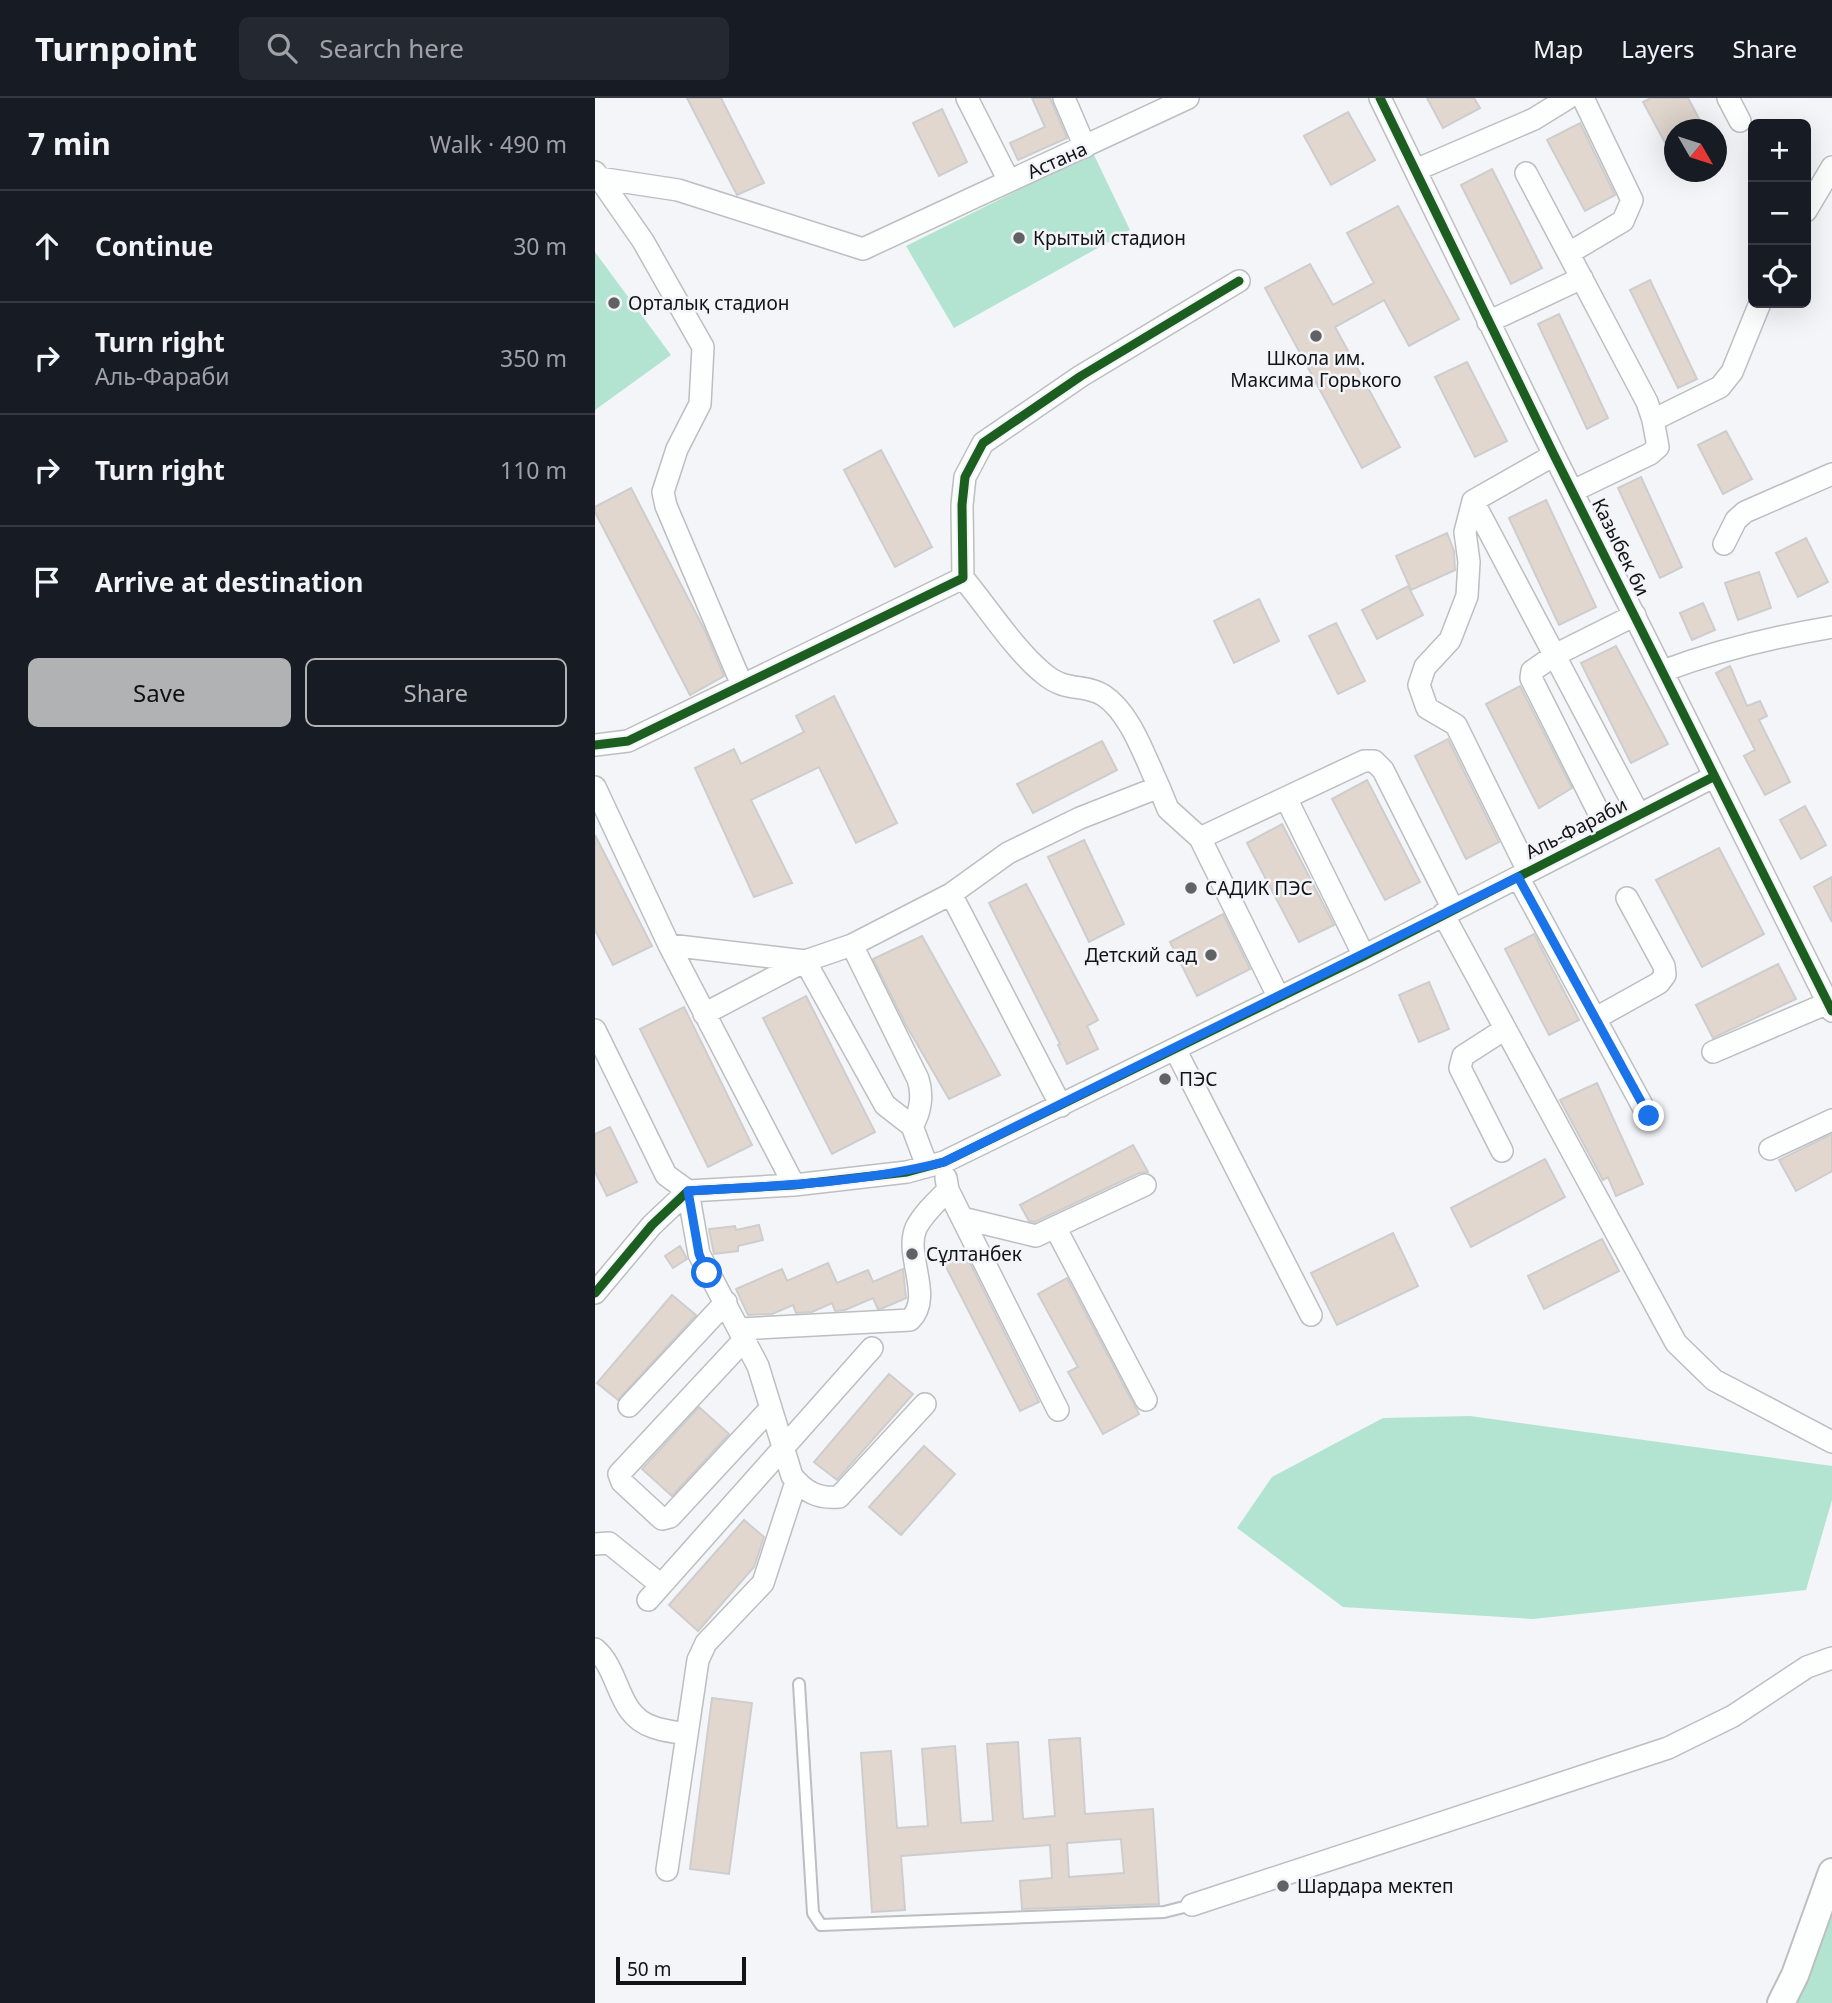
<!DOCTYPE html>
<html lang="en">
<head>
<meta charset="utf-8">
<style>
	body { margin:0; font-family:"Noto Sans",sans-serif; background:#242831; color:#f1f3f6 }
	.controls { position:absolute; right:21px; top:21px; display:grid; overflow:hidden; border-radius:10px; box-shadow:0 7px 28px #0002 }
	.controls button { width:63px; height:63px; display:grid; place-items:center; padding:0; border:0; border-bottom:2px solid #363941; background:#171b24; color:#f1f3f6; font:35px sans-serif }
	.compass { position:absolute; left:1069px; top:21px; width:63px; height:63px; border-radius:50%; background:#171b24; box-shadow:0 7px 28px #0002; rotate:129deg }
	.scale { position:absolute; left:21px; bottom:18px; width:130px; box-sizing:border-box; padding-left:7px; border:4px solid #121314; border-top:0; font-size:19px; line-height:24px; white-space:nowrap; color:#121314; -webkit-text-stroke:5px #f2f4f9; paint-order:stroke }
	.stop { position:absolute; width:21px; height:21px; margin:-16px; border:5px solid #1a73e8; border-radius:50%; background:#fff }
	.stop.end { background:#1a73e8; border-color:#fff; box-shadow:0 2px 7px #0008 }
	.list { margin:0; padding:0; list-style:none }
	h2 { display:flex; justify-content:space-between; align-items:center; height:91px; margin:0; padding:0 28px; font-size:30px }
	h2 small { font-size:23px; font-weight:400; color:#9ea1a6 }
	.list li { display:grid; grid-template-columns:46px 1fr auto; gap:21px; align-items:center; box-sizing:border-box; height:112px; padding:0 28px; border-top:2px solid #363941 }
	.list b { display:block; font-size:26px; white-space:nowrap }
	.list p { margin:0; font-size:23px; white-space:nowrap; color:#9ea1a6 }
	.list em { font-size:23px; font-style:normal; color:#9ea1a6 }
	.actions { display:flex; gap:14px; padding:21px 28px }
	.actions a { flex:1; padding:16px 0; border:2px solid #b0b2b4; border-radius:10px; text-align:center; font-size:24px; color:#b0b2b4 }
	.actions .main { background:#b0b2b4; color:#111 }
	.icon { flex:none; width:38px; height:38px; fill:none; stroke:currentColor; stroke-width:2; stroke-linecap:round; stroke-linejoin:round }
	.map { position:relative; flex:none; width:1237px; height:1905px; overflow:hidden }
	header { display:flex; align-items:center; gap:42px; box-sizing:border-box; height:98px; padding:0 35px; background:#171b24; border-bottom:2px solid #363941 }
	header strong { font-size:33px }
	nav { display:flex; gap:38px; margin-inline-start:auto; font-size:24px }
	.search { width:490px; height:63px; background:#242831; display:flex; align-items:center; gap:18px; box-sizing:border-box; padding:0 24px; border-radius:10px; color:#9ea1a6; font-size:26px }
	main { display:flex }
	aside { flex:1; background:#171b24 }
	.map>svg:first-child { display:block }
</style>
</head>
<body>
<header>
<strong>Turnpoint</strong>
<div class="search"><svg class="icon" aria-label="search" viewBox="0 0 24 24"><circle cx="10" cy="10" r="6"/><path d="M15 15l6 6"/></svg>Search here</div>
<nav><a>Map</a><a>Layers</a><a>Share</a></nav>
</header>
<main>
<aside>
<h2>7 min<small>Walk · 490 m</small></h2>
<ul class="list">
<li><svg class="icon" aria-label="ahead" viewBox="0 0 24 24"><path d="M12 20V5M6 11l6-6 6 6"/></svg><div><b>Continue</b></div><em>30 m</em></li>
<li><svg class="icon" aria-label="right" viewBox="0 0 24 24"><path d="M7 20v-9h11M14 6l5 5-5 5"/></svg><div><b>Turn right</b><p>Аль-Фараби</p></div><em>350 m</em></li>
<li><svg class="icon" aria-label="right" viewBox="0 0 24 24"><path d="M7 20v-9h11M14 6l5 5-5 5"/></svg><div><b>Turn right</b></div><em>110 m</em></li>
<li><svg class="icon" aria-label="arrive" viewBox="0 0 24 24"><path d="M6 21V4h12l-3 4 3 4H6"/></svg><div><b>Arrive at destination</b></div></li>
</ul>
<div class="actions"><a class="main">Save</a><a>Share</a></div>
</aside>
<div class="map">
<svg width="1237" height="1905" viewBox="0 0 1237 1905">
	<rect width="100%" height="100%" fill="#f3f5f8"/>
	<path fill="#b2e4d1" d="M498 55 535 132 359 230 311 148Z
		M0 154 76 257 0 312Z
		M875 1318 1237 1368V1402L1211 1492 938 1521 748 1509 642 1430 677 1379 788 1320Z
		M1237 1812V1905H1194Z"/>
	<path fill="#e1d7cf" stroke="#cecdce" stroke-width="2" fill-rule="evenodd" d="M92 0H126L169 85 142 97Z
		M437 0H455L472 40 423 62 415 45 450 29Z
		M832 0H879L885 10 848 30Z
		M1056 0H1093L1110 32H1080V63L1048 4Z
		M347 11 372 64 344 78 318 25Z
		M753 14 780 62 736 87 709 38Z
		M985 25 1020 97 990 113 952 42Z
		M897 71 947 170 916 186 866 87Z
		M803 108 864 221 814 248 789 202 740 229 805 349 767 370 670 190 715 166 738 207 779 185 752 135Z
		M1055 182 1102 281 1083 290 1035 192Z
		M964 216 1013 320 992 331 943 226Z
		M872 264 912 343 880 359 840 279Z
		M1131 333 1157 381 1128 396 1103 347Z
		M286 352 337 449 300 469 249 372Z
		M1046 379 1087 469 1065 480 1023 390Z
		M36 390 110 533 129 578 95 597 0 414V409Z
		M951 402 1001 509 964 527 914 420Z
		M852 435 859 453 860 472 816 492 801 458Z
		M1211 440 1233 484 1203 499 1181 455Z
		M1164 474 1176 510 1143 522 1130 485Z
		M813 488 828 517 782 541 767 512Z
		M664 501 684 543 639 565 619 523Z
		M1108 505 1120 532 1097 542 1085 515Z
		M741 525 770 583 743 596 714 538Z
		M1021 548 1073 646 1036 665 986 565Z
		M1135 568 1152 608 1165 603 1172 618 1164 622 1195 684 1170 697 1149 658 1160 652 1121 575Z
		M925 588 977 690 944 710 891 606Z
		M239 598 302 725 261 745 224 669 156 702 197 785 159 799 100 670 139 651 146 666 209 634 201 618Z
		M853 641 904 744 871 761 820 658Z
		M507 643 522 672 438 715 422 686Z
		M772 682 825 784 790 802 737 701Z
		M1210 708 1231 747 1206 761 1185 722Z
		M687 726 739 827 704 844 652 745Z
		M0 737 57 848 18 867 0 832Z
		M489 742 529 826 494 844 453 759Z
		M1124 750 1169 836 1107 869 1061 782Z
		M1237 779V824L1219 789Z
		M431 786 503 922 492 928 503 951 472 966 463 947 465 946 394 805Z
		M628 816 655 871 602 898 575 844Z
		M939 836 984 922 954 937 910 851Z
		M327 838 405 977 354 1001 311 927 278 861Z
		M1183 866 1201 901 1118 940 1101 907Z
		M834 884 854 931 824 944 804 897Z
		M211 898 280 1034 237 1056 168 920Z
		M89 909 157 1047 113 1069 45 931Z
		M1002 985 1048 1086 1021 1098 1013 1079 1008 1082 965 1002Z
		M15 1029 42 1084 12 1098 0 1074V1036Z
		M1237 1036V1073L1201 1093 1184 1062Z
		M538 1047 553 1074 544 1075 440 1124 434 1123 425 1107Z
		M950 1061 970 1099 876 1149 856 1110Z
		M164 1127 168 1142 143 1148V1153L119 1156 114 1131 140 1128 141 1132Z
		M798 1135 823 1188 742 1227 716 1175Z
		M1007 1141 1024 1173 949 1211 933 1178Z
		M85 1148 92 1161 78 1170 70 1158Z
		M370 1155 444 1304 425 1313 349 1165Z
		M233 1165 242 1185 273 1172 278 1184 308 1171 311 1200 288 1210 283 1211 278 1200 250 1212 240 1213 237 1205 217 1214 201 1215 198 1207 177 1216 153 1217 141 1191 187 1171 192 1183Z
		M472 1180 544 1316 508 1336 473 1274 483 1269 443 1196Z
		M77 1197 101 1217 23 1302 2 1285Z
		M294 1276 318 1296 242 1382 219 1364Z
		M104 1309 134 1336 77 1398 47 1371Z
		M329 1348 360 1376 306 1437 274 1409Z
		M149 1422 169 1439 159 1469 103 1533 74 1507Z
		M117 1600 157 1605 134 1776 95 1771Z
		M485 1640 490 1716 558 1711 564 1806 427 1811 425 1783 457 1780 455 1747 306 1758 310 1812 277 1814 266 1655 296 1653 302 1730 333 1728 327 1651 360 1648 366 1725 398 1723 392 1646 423 1644 428 1721 460 1718 454 1642ZM526 1741 529 1775 474 1779 472 1745Z"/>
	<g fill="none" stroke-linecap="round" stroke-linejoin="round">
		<g stroke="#bdbec0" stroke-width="14">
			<path id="service" d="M204 1586 218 1815 226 1827 569 1814 597 1807"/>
		</g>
		<g stroke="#bdbec0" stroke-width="24">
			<path id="minor" d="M372 0 414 83
				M469 0 490 49
				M785 0 959 357 1237 913
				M1133 0 1145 23
				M823 71 939 21 973 0
				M0 74 48 143 108 249 105 306 82 351 68 394 71 408 147 587
				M931 75 1052 304 1058 322
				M4 80 83 92 268 151 593 0
				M1211 113 1237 69
				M974 155 1028 123 1037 102 988 0
				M893 224 987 180
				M978 393 1055 356 1063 349 1058 322 1125 289 1137 274 1165 205
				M878 403 1044 717
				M1129 446 1141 422 1150 414 1237 376
				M368 480C393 510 419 551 448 575 471 595 488 585 508 597 536 615 550 660 564 689
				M1068 573C1124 552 1178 539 1237 529
				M0 647 33 643 368 480 367 407 370 379 388 345 486 278 644 183
				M0 689 74 847 199 1087
				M691 700 769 858
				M1013 733 936 580 937 573 960 557 1040 517
				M605 740 769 663H779L788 672 858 811
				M933 773 861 627 832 610 824 587 830 569 855 542 872 498 874 464 870 434 878 403 959 357
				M923 779 1053 1018
				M356 796 466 1008
				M848 816 1081 1245 1119 1282 1237 1344
				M74 847 210 863 257 847 356 796 413 755 485 720 564 689 573 711 605 740 684 900
				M257 847 323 981C328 996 326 1014 317 1028
				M109 916 210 863 290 1007 317 1028 332 1068
				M1001 920 1064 885 1070 877 1069 868 1032 800
				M0 932 71 1077 93 1093
				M580 951 716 1217
				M1118 954 1233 905
				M1175 1051 1237 1022
				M907 1053 865 970 868 958 910 931
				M351 1080 353 1092 463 1312
				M93 1093 104 1156 163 1268 197 1378C210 1394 223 1401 244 1399L330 1306
				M367 1120 441 1138 550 1087
				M460 1129 551 1302
				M0 1195 57 1127 93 1093 199 1087 312 1074 349 1064 769 858 1118 679
				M145 1231 315 1222C339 1199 309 1158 321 1130 328 1116 342 1103 353 1092
				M150 1241 24 1376 27 1384 67 1421 75 1419 176 1310
				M34 1308 131 1204
				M0 1446 14 1445 66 1487
				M53 1502 277 1250
				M0 1551C26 1573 21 1617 58 1629 68 1633 81 1634 91 1636
				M72 1772 103 1562 111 1545 168 1485 201 1384
				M597 1807 1073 1650 1138 1618 1212 1569 1237 1560"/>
		</g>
		<g stroke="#bdbec0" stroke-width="30">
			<path id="tertiary" d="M1186 1905 1200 1877 1237 1774"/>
		</g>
		<use href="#service" stroke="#fdfefe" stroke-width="10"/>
		<use href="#minor" stroke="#fdfefe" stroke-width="21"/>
		<use href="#tertiary" stroke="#fdfefe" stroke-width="26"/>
		<g stroke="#f2f4f9" stroke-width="13">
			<path id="cycleway" d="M785 0 959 357 1237 913
				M0 647 33 643 368 480 367 407 370 379 388 345 486 278 644 183
				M0 1195 57 1127 93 1093 199 1087 312 1074 349 1064 769 858 1118 679"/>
		</g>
		<use href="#cycleway" stroke="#1b5e20" stroke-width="9"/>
	</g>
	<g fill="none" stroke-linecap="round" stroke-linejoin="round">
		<path stroke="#1a73e8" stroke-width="9" d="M112 1175 104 1156 93 1093C179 1088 266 1085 349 1064L923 779 1054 1018"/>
	</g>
	<g fill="#616264" stroke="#f2f4f9" stroke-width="2.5">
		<circle cx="424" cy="140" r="7"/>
		<circle cx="19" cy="205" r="7"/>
		<circle cx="721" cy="238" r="7"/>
		<circle cx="596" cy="790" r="7"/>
		<circle cx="616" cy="857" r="7"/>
		<circle cx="570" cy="981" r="7"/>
		<circle cx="317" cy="1156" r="7"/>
		<circle cx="688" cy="1788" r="7"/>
	</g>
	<g text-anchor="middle" stroke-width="5" stroke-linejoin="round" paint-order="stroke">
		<g font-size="19" fill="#121314" stroke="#f2f4f9">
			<text transform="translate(462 62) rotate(-24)" y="7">Астана</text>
			<text transform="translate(1026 449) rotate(64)" y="7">Казыбек би</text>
			<text transform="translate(981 730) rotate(-27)" y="7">Аль-Фараби</text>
		</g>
		<g font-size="19" fill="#121314" stroke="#f2f4f9" text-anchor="start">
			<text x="438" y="147">Крытый стадион</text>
			<text x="33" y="212">Орталық стадион</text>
			<text x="721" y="267" text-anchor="middle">Школа им.<tspan x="721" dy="22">Максима Горького</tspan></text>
			<text x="610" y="797">САДИК ПЭС</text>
			<text x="602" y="864" text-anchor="end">Детский сад</text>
			<text x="584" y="988">ПЭС</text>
			<text x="331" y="1163">Сұлтанбек</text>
			<text x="702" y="1795">Шардара мектеп</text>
		</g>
	</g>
</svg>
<div class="controls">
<button>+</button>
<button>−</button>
<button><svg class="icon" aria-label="locate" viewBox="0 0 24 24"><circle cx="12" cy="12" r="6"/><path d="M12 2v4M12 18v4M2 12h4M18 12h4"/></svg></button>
</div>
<svg class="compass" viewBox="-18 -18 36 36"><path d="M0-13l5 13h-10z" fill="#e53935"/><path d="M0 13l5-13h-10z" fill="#9ea1a6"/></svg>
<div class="scale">50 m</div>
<div class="stop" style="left:112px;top:1175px"></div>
<div class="stop end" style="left:1054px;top:1018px"></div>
</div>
</main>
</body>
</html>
